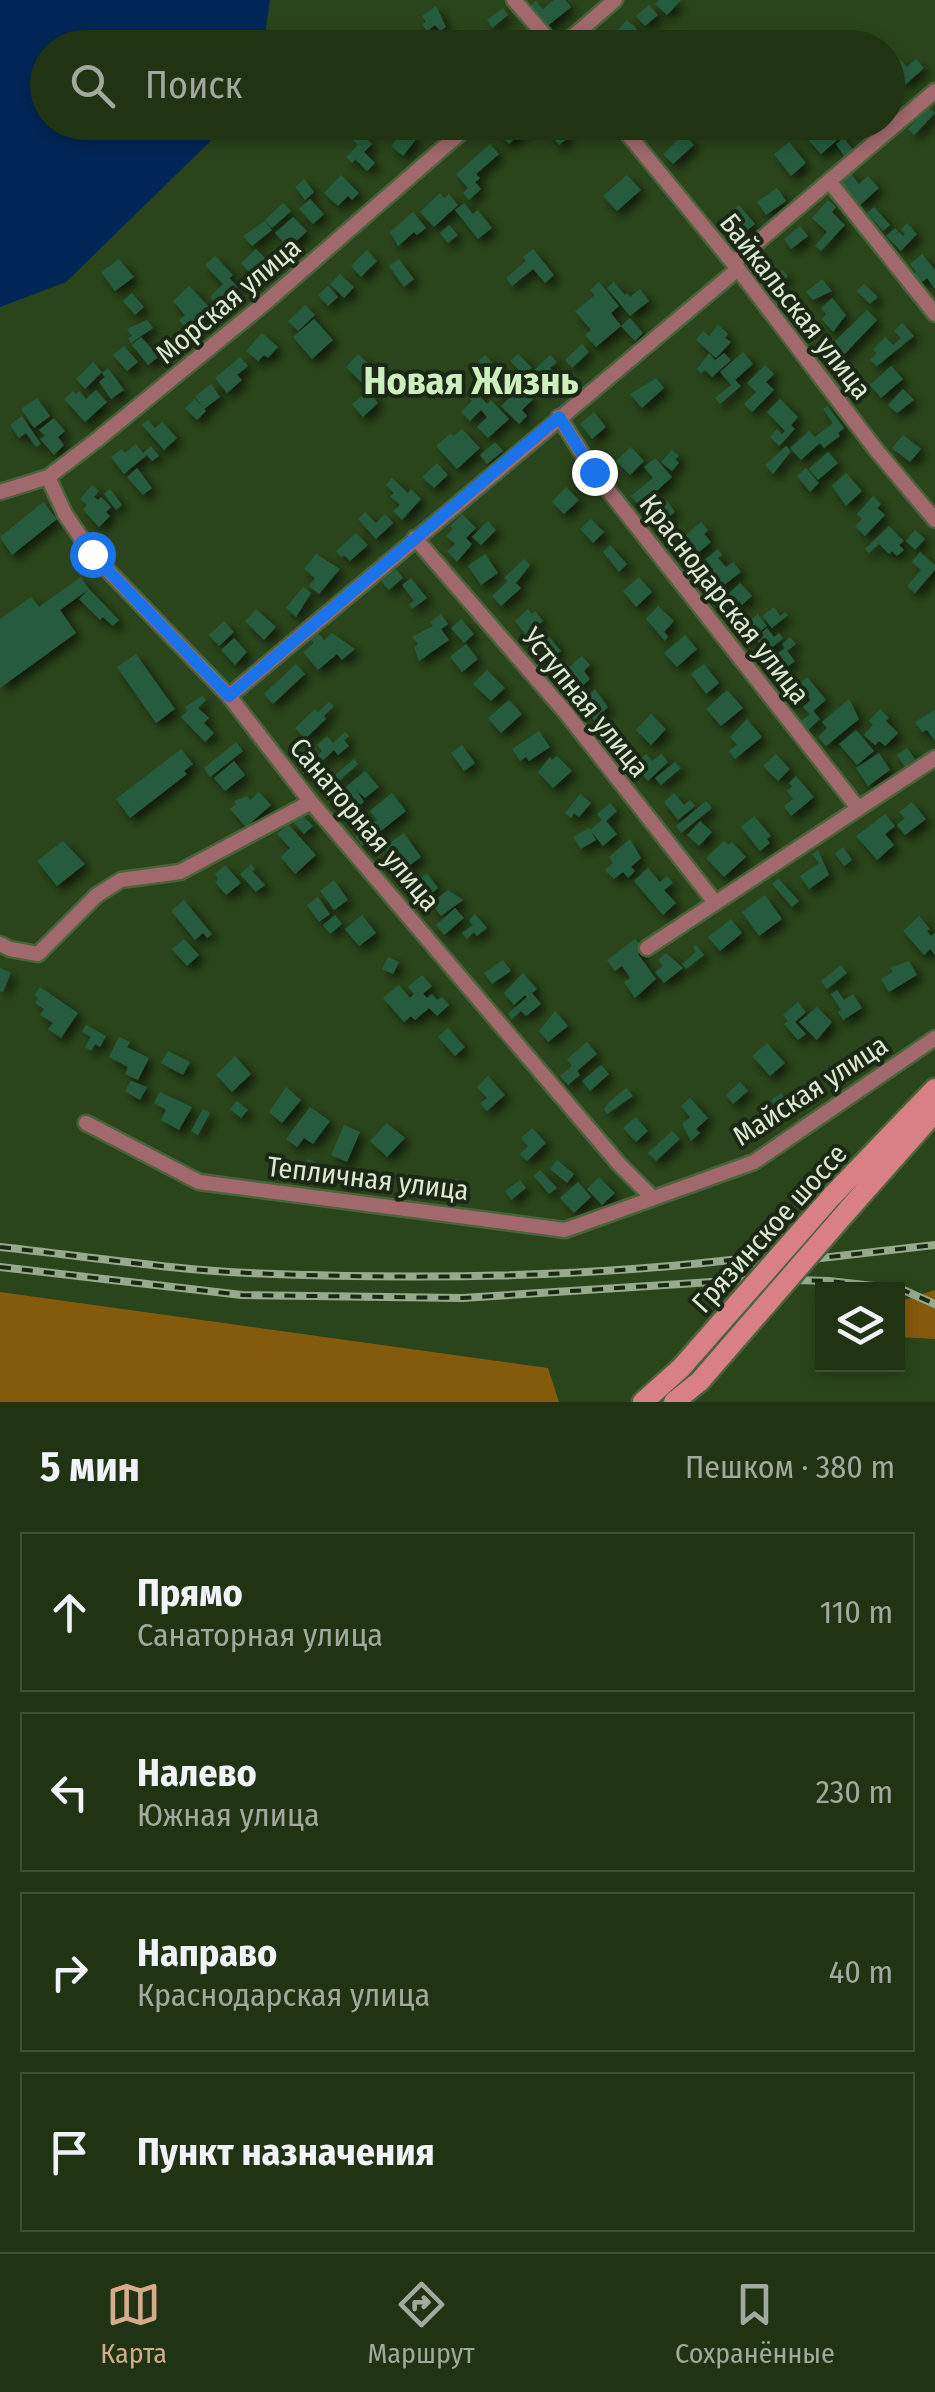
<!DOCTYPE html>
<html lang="ru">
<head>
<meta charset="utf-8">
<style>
	body { margin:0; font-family:"Fira Sans Condensed",sans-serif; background:#283c1d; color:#f1f3f6 }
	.controls { position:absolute; right:30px; bottom:30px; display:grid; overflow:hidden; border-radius:0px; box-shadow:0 5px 15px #0003 }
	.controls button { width:90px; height:90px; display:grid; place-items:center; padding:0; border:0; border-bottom:2px solid #3d4f34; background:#203414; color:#f1f3f6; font:50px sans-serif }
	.stop { position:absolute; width:30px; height:30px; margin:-22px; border:8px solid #1a73e8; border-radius:50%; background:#fff }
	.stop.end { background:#1a73e8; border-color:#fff; box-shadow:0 2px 10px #0008 }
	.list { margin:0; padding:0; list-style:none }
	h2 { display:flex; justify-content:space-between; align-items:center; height:130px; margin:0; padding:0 40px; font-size:42px }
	h2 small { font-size:32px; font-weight:400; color:#a2aaa0 }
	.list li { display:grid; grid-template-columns:65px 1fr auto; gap:30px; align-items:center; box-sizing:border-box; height:160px; margin:0 20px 20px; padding:0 20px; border:2px solid #3d4f34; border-radius:0px }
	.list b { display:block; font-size:38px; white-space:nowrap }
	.list p { margin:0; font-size:32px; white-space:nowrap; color:#a2aaa0 }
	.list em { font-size:32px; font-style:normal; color:#a2aaa0 }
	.icon { flex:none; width:55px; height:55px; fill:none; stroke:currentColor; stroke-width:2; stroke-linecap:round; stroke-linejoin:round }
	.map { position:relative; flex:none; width:935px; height:1402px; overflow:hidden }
	.search { position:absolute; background:#203414; box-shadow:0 5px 15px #0003; left:30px; right:30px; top:30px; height:110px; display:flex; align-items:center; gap:25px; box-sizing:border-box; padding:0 35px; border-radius:55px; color:#a2aaa0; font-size:38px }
	.sheet { height:850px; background:#203414 }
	nav { display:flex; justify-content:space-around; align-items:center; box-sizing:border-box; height:140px; border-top:2px solid #3d4f34; background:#203414; font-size:28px; color:#a2aaa0 }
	nav a { display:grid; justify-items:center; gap:5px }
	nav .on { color:#d6ab8b }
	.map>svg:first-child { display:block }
</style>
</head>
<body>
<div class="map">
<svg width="935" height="1402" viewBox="0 0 935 1402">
	<defs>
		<filter id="shadow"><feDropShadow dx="5.5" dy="5.5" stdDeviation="5" flood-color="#0009"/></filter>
	</defs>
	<rect width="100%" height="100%" fill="#2a451b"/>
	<path fill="#845a0d" d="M935 1290V1339L898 1337V1302Z
		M0 1292 548 1368 559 1402H0Z"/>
	<path fill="#002658" d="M0 0H270L263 47 48 48V122L229 123 66 282 0 307Z"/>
	<path fill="#285c3e" filter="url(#shadow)" d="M554 0H565L571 7 545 28 528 8 536 1 543 9Z
		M659 0H681L667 15 655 4Z
		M649 5 658 15 645 26 636 16Z
		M436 6 446 27 440 31 435 25 427 31 422 24 426 22 422 16Z
		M503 8 508 15 492 28 487 20Z
		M627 20 637 29 628 38 638 48 622 45 610 48 605 43Z
		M511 34 523 48H495Z
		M916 59 924 68 905 85 891 69 901 60 907 67Z
		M928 107 935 113 914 135 908 129Z
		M506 122H532L509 144 497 131Z
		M540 122H557L569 137 559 145Z
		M821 122H832L843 135 821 154 805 136Z
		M400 125 417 138 403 156 391 146 396 140 391 136Z
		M360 132 372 144 364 152 375 163 367 171 355 159 352 163 346 157 358 145 353 140Z
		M684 134 694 145 673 164 663 154Z
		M844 138 854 151 845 157 836 144Z
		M789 142 806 163 791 176 774 154Z
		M490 144 499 154 476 174 480 178 475 182 481 189 469 200 463 193 468 188 456 174Z
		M850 173 859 184 868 176 879 188 860 205 840 181Z
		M341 175 359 193 352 200 348 196 338 206 324 193Z
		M627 175 641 190 617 211 603 196Z
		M304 179 314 192 305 200 295 187Z
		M777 188 786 201 766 215 757 202Z
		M440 193 444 198 449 194 458 205 434 227 420 212Z
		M310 199 324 214 313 224 299 209Z
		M828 200 836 207 832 212 845 225 821 251 815 246 827 232 812 218Z
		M283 203 291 211 272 228 265 220Z
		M464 203 473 214 478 210 492 228 478 239 455 210Z
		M739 205 755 224 740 236 724 217Z
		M874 207 890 225 883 231 867 213Z
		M413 212 426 228 417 235 414 232 398 246 390 232Z
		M293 217 307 231 289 248 275 233Z
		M265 221 272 230 252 246 243 236Z
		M907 223 917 234 901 251 886 236 895 228 898 231 895 235 899 232 903 236 905 234 901 230Z
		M449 225 458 235 448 243 440 233Z
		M800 226 808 236 791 249 784 239Z
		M256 249 270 263 254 277 241 263Z
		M533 249 554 275 545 283 533 269 512 286 506 278 526 261 523 257Z
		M367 250 377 261 361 277 351 266Z
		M922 254 935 270V289L927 278 919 284 912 275 916 272 910 264Z
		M215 256 233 275 229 278 238 287 218 305 210 297 223 284 205 265Z
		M119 259 134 277 115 291 101 272Z
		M399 259 414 279 404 287 389 266Z
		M782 270 788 276 773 290 767 284Z
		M340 274 354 287 344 298 330 284Z
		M822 279 832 291 813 300 806 292Z
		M599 282 619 306 611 313 621 326 630 318 643 333 635 341 621 326 596 347 585 335 591 330 575 311 595 295 590 290Z
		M614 282 625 295 627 293 630 297 640 289 649 301 630 316 607 288Z
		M864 284 878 297 870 304 857 291Z
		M189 286 212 310 189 331 179 320 185 315 173 301Z
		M328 286 338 297 328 306 318 295Z
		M779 289 787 298 775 308 767 299Z
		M132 293 144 307 135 315 123 301Z
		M832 298 846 315 833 332 822 319 826 314 821 308Z
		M305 305 315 315 298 331 288 321Z
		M867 310 877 320 838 361 826 350Z
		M314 319 333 340 312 359 293 337Z
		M147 320 153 328 131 343 128 338 132 336 127 329Z
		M902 323 914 336 877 366 870 360 877 353 873 350 885 337 893 345 901 338 894 331Z
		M718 325 728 334 725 338 731 342 716 358 696 340 703 331 709 336Z
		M262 333 278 347 268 358 264 355 258 361 246 351Z
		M141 337 154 351 163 343 168 349 148 365 132 345Z
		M582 344 589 352 572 368 565 360Z
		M124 346 138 362 127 371 113 355Z
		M743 352 753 364 735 380 741 386 720 404 715 398 731 385 720 372Z
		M709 353 715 360 711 364 724 353 731 360 712 377 705 370 701 373 697 369Z
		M358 354 378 373 365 386 346 367Z
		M518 354 532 368 524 375 510 361Z
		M485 355 497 368 490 375 478 361Z
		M550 355 557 362 550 368 559 378 544 392 528 376Z
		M240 357 248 366 237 375 242 380 227 393 215 378Z
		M93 362 102 372 85 389 76 379Z
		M765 365 774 374 766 382 774 390 752 412 744 404 756 392 747 383Z
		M891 366 903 379 881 398 870 385Z
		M108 368 124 390 111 399 99 382 105 377 102 373Z
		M513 378 533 399 522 410 527 416 519 424 501 406 515 393 511 388 499 399 495 395Z
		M656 378 664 388 642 408 630 394Z
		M475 382 481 387 476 392 487 404 491 400 509 419 488 438 477 427 487 417 481 410 470 421 461 412 472 401 468 396 474 390 471 386Z
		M211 384 220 397 204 409 195 396Z
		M903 389 914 400 897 413 888 405Z
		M96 390 107 402 85 422 64 399 73 391 76 394 79 391 86 399Z
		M368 391 378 403 363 417 352 404Z
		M37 398 50 416 34 428 21 409Z
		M195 399 206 411 197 420 185 408Z
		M780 399 798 417 791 425 795 429 779 446 770 437 777 429 782 434 785 431 767 412Z
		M827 406 844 428 838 433 840 436 824 448 820 443 801 460 790 448 809 431 815 437 833 423 823 409Z
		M594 412 606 427 592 439 580 424Z
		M22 416 41 444 36 447 26 433 19 438 10 425Z
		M54 418 65 431 58 437 64 445 54 455 40 439 45 436 39 430Z
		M148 420 155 428 162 422 177 438 164 450 142 425Z
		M462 429 480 448 457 469 436 446 451 433 453 436Z
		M903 435 921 449 910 462 892 448Z
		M495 442 503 451 487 464 480 455Z
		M136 444 143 453 151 446 159 456 152 461 147 455 124 474 111 457 122 449 125 453Z
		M786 446 791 451 773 474 765 465Z
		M631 447 644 461 630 475 616 461Z
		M672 450 679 456 675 459 679 463 672 471 661 462Z
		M828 452 838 463 818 480 809 469Z
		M655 458 672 477 640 506 631 496 653 478 644 467Z
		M437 463 448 475 434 488 422 477Z
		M137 468 152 488 143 495 127 477Z
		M806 468 819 483 810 492 797 476Z
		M846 473 862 491 846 506 832 486Z
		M392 478 408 493 411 489 421 499 402 520 393 511 400 505 390 496 394 493 386 485Z
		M92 485 99 491 94 497 98 500 101 497 111 507 106 512 110 516 99 527 83 510 87 505 80 499Z
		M566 487 579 500 564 514 552 502Z
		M110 489 122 505 116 510 104 494Z
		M873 496 881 504 877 508 885 515 865 536 855 526 862 519 857 514Z
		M667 501 675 512 662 522 654 511Z
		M43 502 57 519 12 555 0 537Z
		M365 512 376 523 385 514 393 523 376 539 358 519Z
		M462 514 476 528 466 538 472 544 457 562 447 551 455 544 446 536 453 529 450 526Z
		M591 519 604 532 593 543 580 529Z
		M488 521 496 530 481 545 472 537Z
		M701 522 708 530 704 534 711 542 690 560 676 544Z
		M889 526 904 541 899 545 904 550 897 556 892 551 889 554 879 544 869 553 865 549Z
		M915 530 925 539 915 550 906 541Z
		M356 533 368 545 350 561 344 555 341 557 336 551Z
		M610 545 627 564 619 572 603 552Z
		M718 549 722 555 718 558 726 567 733 562 741 572 719 589 699 565Z
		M920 552 935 565V570L915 593 907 586 921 570 912 562Z
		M316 554 340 569 319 594 309 586 315 578 304 569Z
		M485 554 498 573 481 585 468 566Z
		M524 559 530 565 516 583 521 588 501 606 492 596 508 581 504 578Z
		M692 560 701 570 692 579 683 570Z
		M396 569 403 578 389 590 381 581Z
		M81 577 89 589 60 610 76 633 0 688V619L31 597 39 607Z
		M639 577 652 592 636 607 623 591Z
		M411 578 427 598 412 609 409 605 414 601 402 585Z
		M740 583 752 596 742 605 739 601 732 607 739 616 732 621 726 612 732 607 724 598Z
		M303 587 311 593 296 617 286 608Z
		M89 589 119 620 113 626 103 617 100 620 79 599Z
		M658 606 674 621 664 632 668 636 665 641 646 619Z
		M774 607 780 616 785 612 788 615 772 628 762 616Z
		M256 609 276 627 264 640 245 621Z
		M528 609 532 614 535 611 543 621 526 635 515 621Z
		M441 614 448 624 441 629 449 640 419 661 414 647 418 644 412 637 433 626 430 622Z
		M758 614 767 626 747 641 738 630Z
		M461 619 474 634 464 643 451 628Z
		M224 621 234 632 219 646 209 635Z
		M767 628 774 637 779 633 783 638 765 654 756 638Z
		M318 633 324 640 332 633 355 649 342 660 337 654 318 670 303 652 314 643 310 639Z
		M546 633 561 651 550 660 535 642Z
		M685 635 697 649 677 667 664 653Z
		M790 637 796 644 787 651 795 661 783 670 779 665 772 671 765 663 785 648 782 644Z
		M234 638 247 652 235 665 221 650Z
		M466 644 478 659 462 672 450 657Z
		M136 654 175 709 156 723 117 667Z
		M582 656 590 665 584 671 590 679 579 689 576 686 571 690 559 676Z
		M296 664 305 674 273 704 264 694Z
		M704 664 719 683 706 694 691 674Z
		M487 670 505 688 491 701 473 684Z
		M807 677 826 700 813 711 820 719 808 730 801 721 810 714 803 707 811 700 798 685Z
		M795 682 804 696 793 704 788 697 782 701 778 693Z
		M595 689 608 707 595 721 587 712 596 703 588 696Z
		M727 690 743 708 721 726 706 709Z
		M202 696 206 700 198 708 209 718 204 723 214 733 205 742 181 717 188 710 185 707Z
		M849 699 859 719 826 746 818 737 827 728 822 722Z
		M509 700 522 714 501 733 488 718Z
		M329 702 334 706 324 716 326 719 305 739 295 728 315 709 318 712Z
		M880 709 889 718 886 721 898 733 885 746 879 741 875 745 864 735 873 725 869 721Z
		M935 710V741L927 730 922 732 915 722Z
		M651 714 666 729 651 745 636 730Z
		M747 719 762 737 735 759 729 751 737 745 730 737Z
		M856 730 874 751 857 765 839 744Z
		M539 731 550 747 529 761 526 757 520 761 512 749Z
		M345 732 349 736 344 740 349 746 338 755 334 750 320 763 316 757 322 751 317 745 327 736 333 743Z
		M236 742 243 751 210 777 204 768Z
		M462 745 475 763 464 771 451 753Z
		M907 748 915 759 905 767 897 755Z
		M181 749 193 764 184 771 187 774 130 818 116 799Z
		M627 751 636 761 625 770 617 760Z
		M879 753 890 770 868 786 856 768Z
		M646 754 652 761 661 754 668 762 648 781 634 765Z
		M776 754 790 769 778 781 763 766Z
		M305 755 313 766 303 774 295 763Z
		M557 756 572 771 553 788 538 772 550 757 552 760Z
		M354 759 358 764 339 781 334 776Z
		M234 761 245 775 225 791 214 778Z
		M675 762 681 768 661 785 655 778Z
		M365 771 379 787 365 798 356 790 364 802 342 818 338 812 348 805 342 797 347 793 354 802 356 801 346 787Z
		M796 776 814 797 791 816 784 806 793 799 787 791 792 786 789 783Z
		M259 792 271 805 246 827 230 809 236 804 234 801 247 796 250 800Z
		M392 793 406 811 362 846 355 837 377 820 370 811Z
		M674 793 684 805 690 800 695 806 678 820 664 802Z
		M580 794 591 803 579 817 574 813 571 818 565 813Z
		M706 801 712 808 681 833 676 826Z
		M912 802 926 819 905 835 897 825 905 818 899 812Z
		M610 803 617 811 606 821 617 834 603 846 590 830 602 820 597 814Z
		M885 814 895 826 885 834 894 845 877 860 856 836Z
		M302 815 313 826 304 834 294 823Z
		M754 816 771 836 767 839 770 843 760 851 741 827Z
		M700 821 712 832 699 846 687 835Z
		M288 824 316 855 295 874 281 857 290 848 277 834Z
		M589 828 596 840 581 849 573 837Z
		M404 833 421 857 401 872 384 847Z
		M630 839 641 858 631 867 635 871 628 878 623 872 614 879 605 870 613 863 609 857Z
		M63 841 85 864 57 886 37 861Z
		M724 841 728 845 732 842 746 857 724 877 706 858Z
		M843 847 852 860 844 866 835 854Z
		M818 850 829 875 809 889 800 876 819 863 812 854Z
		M251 864 255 869 252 871 265 885 256 892 240 874Z
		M225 865 241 883 226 895 215 882 218 879 215 874Z
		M648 868 660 882 667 876 673 883 664 890 676 903 663 915 634 881Z
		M427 873 438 888 428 897 416 882Z
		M778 878 799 901 792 907 772 884Z
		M334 880 348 900 334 910 320 891Z
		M448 890 463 900 441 916 431 903Z
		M765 895 782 919 759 936 742 912Z
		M318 897 330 914 319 922 307 905Z
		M184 900 212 934 207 938 203 933 195 940 171 911Z
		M455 908 464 918 444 935 436 925Z
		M475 914 487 928 477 936 474 932 467 939 462 933 473 925 469 920Z
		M335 915 342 924 330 934 323 925Z
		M362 915 376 933 359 946 345 929Z
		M919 916 930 929 927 931 931 936 935 933V955L930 949 924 955 903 931Z
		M731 919 742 933 720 951 708 937Z
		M184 939 199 955 187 966 172 949Z
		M635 939 644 950 638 954 656 979 635 998 624 982 630 978 622 966 615 971 607 960Z
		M696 945 704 955 686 969 682 964 696 952 693 947Z
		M666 953 683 968 664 983 655 972 663 966 658 960Z
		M388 957 399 962 393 974 382 969Z
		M503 960 511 971 492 984 484 973Z
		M909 961 917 975 889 992 881 979 893 972 890 968Z
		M841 965 847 973 827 989 821 981Z
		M0 968 11 973 3 992 0 991Z
		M523 973 537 989 532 993 541 1004 526 1016 521 1011 512 1019 508 1014 527 997 525 995 514 1005 504 993Z
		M422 975 432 986 423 994 427 998 432 994 437 1000 442 997 449 1005 437 1016 429 1008 415 1020 411 1016 404 1022 383 998 399 985 410 998 414 994 408 987Z
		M40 987 78 1013 61 1038 48 1029 53 1023 40 1015 44 1009 35 1003 38 998 34 995Z
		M837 990 844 1000 853 994 862 1008 843 1020 838 1012 841 1010 831 994Z
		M798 1002 806 1012 795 1022 806 1034 798 1040 784 1024 788 1021 783 1015Z
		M817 1007 832 1022 817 1040 799 1022Z
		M555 1011 568 1026 548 1042 539 1031Z
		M86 1025 106 1036 100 1047 95 1044 91 1051 85 1047 91 1037 82 1032Z
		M448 1028 465 1047 455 1056 438 1037Z
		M119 1037 130 1042 127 1047 149 1058 138 1080 125 1074 128 1067 109 1057Z
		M587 1042 597 1054 577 1071 580 1075 568 1085 560 1076 572 1066 567 1059Z
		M767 1043 785 1063 770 1076 752 1056Z
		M168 1051 190 1062 183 1075 161 1063Z
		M235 1056 251 1074 232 1092 216 1075Z
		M601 1065 609 1074 590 1091 582 1081Z
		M488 1076 505 1095 487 1111 480 1104 487 1098 477 1087Z
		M131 1081 147 1087 140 1100 125 1091Z
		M740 1082 748 1091 733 1104 726 1095Z
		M286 1087 301 1100 282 1123 269 1112Z
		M626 1088 633 1096 607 1114 604 1110 607 1104Z
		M160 1092 192 1107 179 1130 161 1120 166 1110 154 1103Z
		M781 1093 789 1104 779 1111 771 1100Z
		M690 1098 708 1118 696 1129 700 1133 691 1141 682 1124 690 1117 681 1106Z
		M237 1101 248 1110 241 1118 230 1109Z
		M310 1107 330 1121 313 1144 304 1138 297 1147 286 1139Z
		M203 1109 210 1113 198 1135 191 1131Z
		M636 1117 648 1131 636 1142 623 1128Z
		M387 1123 405 1138 387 1157 370 1141Z
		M344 1125 360 1132 347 1162 331 1155Z
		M532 1128 546 1143 527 1161 520 1154 528 1146 521 1138Z
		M672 1131 680 1139 656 1161 648 1153Z
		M308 1159 324 1166 318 1179 302 1172Z
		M557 1160 574 1174 567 1183 550 1169Z
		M348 1169 357 1176 348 1189 339 1182Z
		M540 1170 557 1188 549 1194 534 1176Z
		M599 1177 615 1193 602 1205 587 1189Z
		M520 1180 526 1188 511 1200 505 1191Z
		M578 1182 591 1197 574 1213 560 1198Z"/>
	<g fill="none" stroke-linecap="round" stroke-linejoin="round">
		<g stroke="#4a633c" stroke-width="19">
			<path id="street" d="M514 0 556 48
				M560 48 615 0
				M618 122 738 269 877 451 935 520
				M829 181 935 314
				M733 263 935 91
				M559 417 594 472 858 808
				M48 477 65 514 92 554 229 696 311 802 619 1164 653 1198
				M0 492 48 477 98 439 265 303 473 122
				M415 538 566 713 714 901
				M229 696 738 269
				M0 944 10 949 38 954 97 895 121 880 180 872 311 802
				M647 948 935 758
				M86 1123 199 1182 565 1230 754 1162 935 1038"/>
		</g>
		<g stroke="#4a633c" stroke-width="25">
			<path id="secondary" d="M832 1196 935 1089
				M848 1210 935 1112
				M643 1402 681 1368
				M674 1402 700 1381"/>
		</g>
		<use href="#street" stroke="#a1696c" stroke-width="14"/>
		<use href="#secondary" stroke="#d88086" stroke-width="20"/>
		<g stroke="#96ab8b" stroke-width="8">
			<path id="rail" d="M0 1247C83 1256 166 1269 249 1273 418 1280 588 1278 756 1257
				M0 1267 242 1295 462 1298 759 1279 829 1281 901 1289 935 1304
				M742 1267 935 1245"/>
		</g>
		<use href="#rail" stroke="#1b2815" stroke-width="4" stroke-dasharray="11" stroke-linecap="butt"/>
		<g stroke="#4a633c" stroke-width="25" stroke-linecap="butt">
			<path id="secondary-bridge" d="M681 1368 832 1196
				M700 1381 848 1210"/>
		</g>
		<use href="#secondary-bridge" stroke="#d88086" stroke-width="20"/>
	</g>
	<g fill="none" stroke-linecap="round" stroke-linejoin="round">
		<path stroke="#1a73e8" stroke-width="12" d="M92 554 229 696 559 417 594 472"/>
	</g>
	<g text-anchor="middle" stroke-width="8" stroke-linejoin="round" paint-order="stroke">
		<g font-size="28" fill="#daebd2" stroke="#1b2815">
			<text transform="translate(228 300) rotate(-40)" y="10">Морская улица</text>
			<text transform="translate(796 306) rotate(52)" y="10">Байкальская улица</text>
			<text transform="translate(725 599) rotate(52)" y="10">Краснодарская улица</text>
			<text transform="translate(586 702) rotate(51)" y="10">Уступная улица</text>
			<text transform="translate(365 824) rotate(50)" y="10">Санаторная улица</text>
			<text transform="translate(810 1090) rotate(-33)" y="10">Майская улица</text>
			<text transform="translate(368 1178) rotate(7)" y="10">Тепличная улица</text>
			<text transform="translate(769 1228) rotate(-48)" y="10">Грязинское шоссе</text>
		</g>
		<g font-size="38" font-weight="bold" fill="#cdefbe" stroke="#1b2815">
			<text x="471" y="394">Новая Жизнь</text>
		</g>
	</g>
</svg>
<div class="controls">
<button><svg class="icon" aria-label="layers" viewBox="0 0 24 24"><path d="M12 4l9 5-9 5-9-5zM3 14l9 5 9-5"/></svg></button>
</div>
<div class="stop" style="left:92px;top:554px"></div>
<div class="stop end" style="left:594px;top:472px"></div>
<div class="search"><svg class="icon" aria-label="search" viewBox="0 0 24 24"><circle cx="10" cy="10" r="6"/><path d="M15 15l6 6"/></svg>Поиск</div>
</div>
<section class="sheet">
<h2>5 мин<small>Пешком · 380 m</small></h2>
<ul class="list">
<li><svg class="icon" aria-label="ahead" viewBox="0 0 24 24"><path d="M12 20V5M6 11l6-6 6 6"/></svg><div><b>Прямо</b><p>Санаторная улица</p></div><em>110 m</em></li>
<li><svg class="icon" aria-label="left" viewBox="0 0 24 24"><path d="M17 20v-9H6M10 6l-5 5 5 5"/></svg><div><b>Налево</b><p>Южная улица</p></div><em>230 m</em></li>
<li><svg class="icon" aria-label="right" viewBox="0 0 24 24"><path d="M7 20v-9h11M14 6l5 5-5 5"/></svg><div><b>Направо</b><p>Краснодарская улица</p></div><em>40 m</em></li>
<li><svg class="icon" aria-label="arrive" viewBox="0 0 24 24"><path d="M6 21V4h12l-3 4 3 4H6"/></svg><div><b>Пункт назначения</b></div></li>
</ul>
</section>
<nav>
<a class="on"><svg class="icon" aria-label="map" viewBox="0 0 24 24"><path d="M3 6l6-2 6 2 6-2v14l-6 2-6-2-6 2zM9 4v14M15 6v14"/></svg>Карта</a>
<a><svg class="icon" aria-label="directions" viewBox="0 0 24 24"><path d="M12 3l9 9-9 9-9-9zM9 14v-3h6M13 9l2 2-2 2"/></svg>Маршрут</a>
<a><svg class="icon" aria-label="saved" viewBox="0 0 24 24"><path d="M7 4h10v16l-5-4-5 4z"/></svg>Сохранённые</a>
</nav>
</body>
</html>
